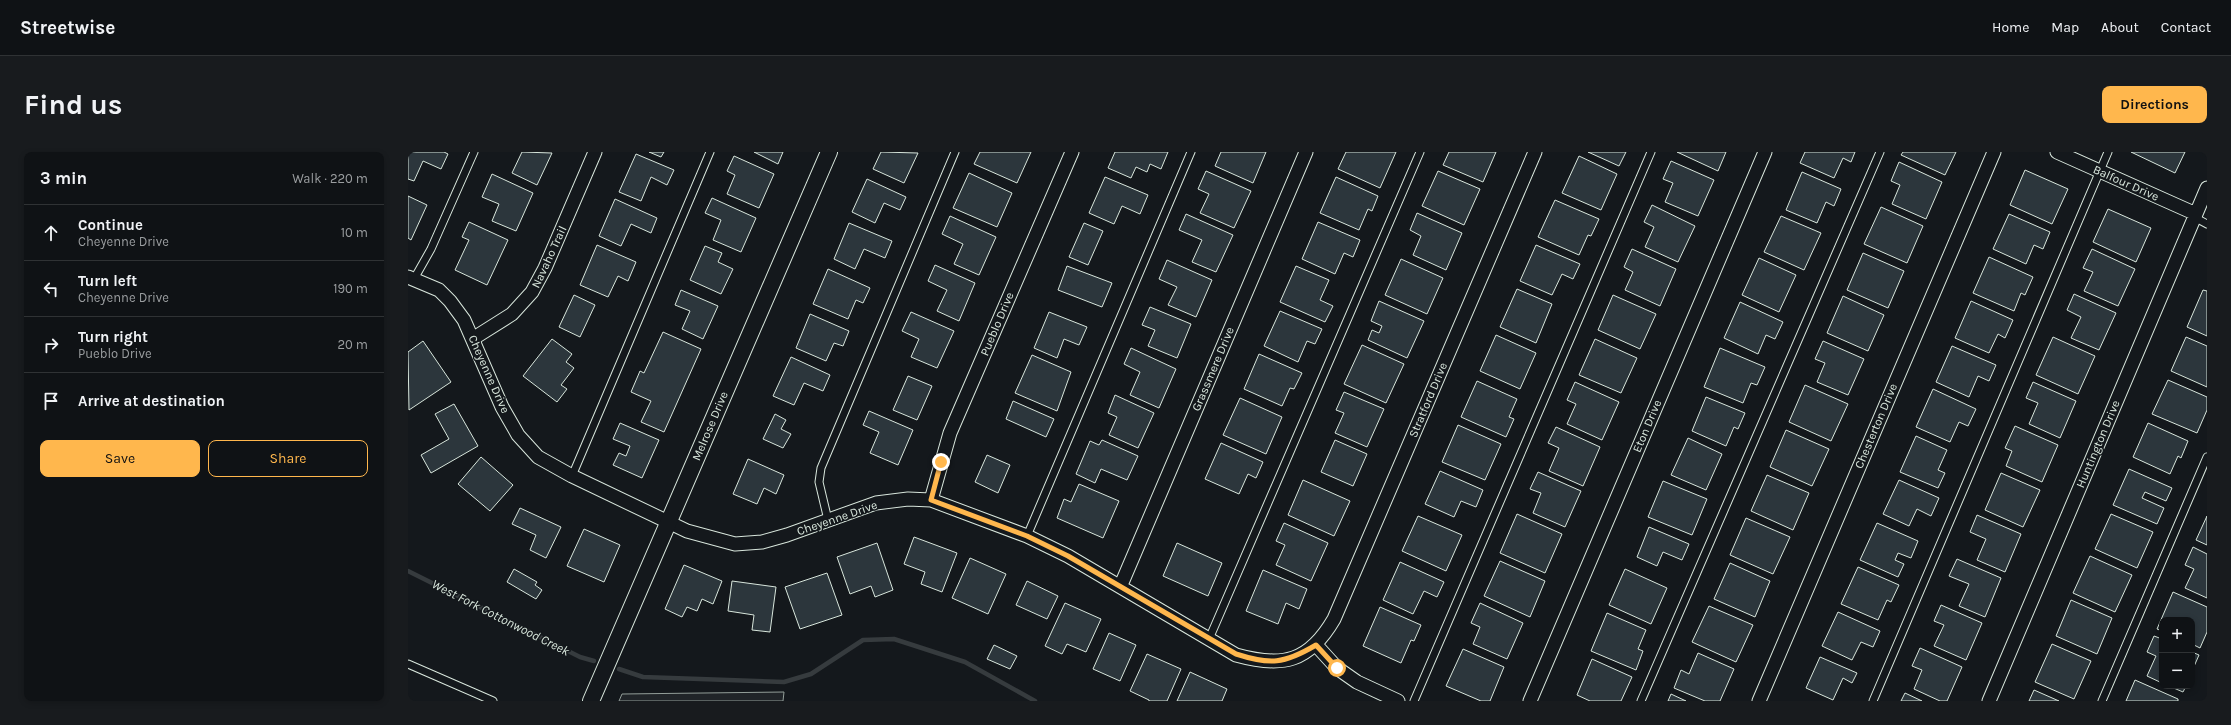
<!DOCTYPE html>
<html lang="en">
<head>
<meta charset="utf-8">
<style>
	body { margin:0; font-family:Karla,sans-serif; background:#181b1e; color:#f1f3f6 }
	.controls { position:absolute; right:12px; bottom:12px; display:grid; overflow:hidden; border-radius:8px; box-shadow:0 2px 6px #0003 }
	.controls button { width:36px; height:36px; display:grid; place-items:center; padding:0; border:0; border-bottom:1px solid #2f3234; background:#0f1215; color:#f1f3f6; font:20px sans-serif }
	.stop { position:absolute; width:12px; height:12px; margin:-9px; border:3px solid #ffb74d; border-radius:50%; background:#fff }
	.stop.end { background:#ffb74d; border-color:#fff; box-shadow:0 1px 4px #0008 }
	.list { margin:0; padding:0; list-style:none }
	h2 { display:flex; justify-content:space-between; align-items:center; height:52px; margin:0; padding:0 16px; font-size:17px }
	h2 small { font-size:13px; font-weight:400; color:#9b9ea0 }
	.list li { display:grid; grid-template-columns:26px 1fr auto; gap:12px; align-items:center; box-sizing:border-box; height:56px; padding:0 16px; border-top:1px solid #2f3234 }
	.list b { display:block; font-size:15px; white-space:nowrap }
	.list p { margin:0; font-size:13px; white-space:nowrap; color:#9b9ea0 }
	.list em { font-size:13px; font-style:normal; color:#9b9ea0 }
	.actions { display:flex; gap:8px; padding:12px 16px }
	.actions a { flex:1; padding:9px 0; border:1px solid #ffb74d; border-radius:8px; text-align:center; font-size:14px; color:#ffb74d }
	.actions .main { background:#ffb74d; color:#111 }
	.icon { flex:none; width:22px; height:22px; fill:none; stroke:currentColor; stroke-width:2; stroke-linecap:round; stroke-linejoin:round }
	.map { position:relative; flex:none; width:1799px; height:549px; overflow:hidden; border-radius:8px }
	header { display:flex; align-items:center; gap:24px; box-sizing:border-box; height:56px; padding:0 20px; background:#0f1215; border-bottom:1px solid #2f3234 }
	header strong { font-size:19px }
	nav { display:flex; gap:22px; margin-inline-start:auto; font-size:14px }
	.intro { display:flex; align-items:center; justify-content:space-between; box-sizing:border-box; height:96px; padding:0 24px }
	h1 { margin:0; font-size:28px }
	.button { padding:10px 18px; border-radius:8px; background:#ffb74d; color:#111; font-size:14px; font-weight:700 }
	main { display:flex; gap:24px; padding:0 24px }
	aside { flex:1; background:#0f1215; border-radius:8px; box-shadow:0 2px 6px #0003 }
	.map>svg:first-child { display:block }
</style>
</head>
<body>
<header>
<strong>Streetwise</strong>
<nav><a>Home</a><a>Map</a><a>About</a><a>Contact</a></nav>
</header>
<div class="intro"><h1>Find us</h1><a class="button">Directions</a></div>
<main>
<aside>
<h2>3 min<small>Walk · 220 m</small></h2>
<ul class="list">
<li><svg class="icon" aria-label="ahead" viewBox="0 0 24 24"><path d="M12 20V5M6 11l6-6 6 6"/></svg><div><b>Continue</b><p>Cheyenne Drive</p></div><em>10 m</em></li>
<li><svg class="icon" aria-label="left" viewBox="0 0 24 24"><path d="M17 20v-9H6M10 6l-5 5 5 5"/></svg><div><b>Turn left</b><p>Cheyenne Drive</p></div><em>190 m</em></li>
<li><svg class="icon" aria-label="right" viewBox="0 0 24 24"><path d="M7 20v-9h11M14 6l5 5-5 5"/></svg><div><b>Turn right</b><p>Pueblo Drive</p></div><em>20 m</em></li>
<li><svg class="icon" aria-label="arrive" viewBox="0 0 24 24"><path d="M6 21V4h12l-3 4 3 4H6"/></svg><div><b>Arrive at destination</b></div></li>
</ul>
<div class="actions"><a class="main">Save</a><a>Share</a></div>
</aside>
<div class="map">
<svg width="1799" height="549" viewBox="0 0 1799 549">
	<rect width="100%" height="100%" fill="#14181c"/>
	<path fill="#202428" stroke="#939e99" d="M376 540 375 549H211L214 542Z"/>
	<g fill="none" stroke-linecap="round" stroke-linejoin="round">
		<path stroke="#363b3e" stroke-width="4.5" d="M0 419 172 505 186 509
			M211 517 235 525 376 530 403 522 455 488 486 487 557 510 627 549"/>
	</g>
	<path fill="#2c363c" stroke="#d8e6dc" d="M0 0H36L40 2 33 17 15 9 6 29 0 27Z
		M114 0 144 1 129 33 104 21Z
		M241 0H256L253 5Z
		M346 0H375L370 12Z
		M473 0 510 1 496 31 465 17Z
		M572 0H623L609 31 566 12Z
		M707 0H760L753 17 742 12 739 20 728 15 723 26 700 16Z
		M813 0H858L845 31 807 14Z
		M938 0H988L972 36 930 17Z
		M1041 0H1088L1075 30 1035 13Z
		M1180 0H1218L1211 14Z
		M1269 0H1318L1310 19Z
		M1397 0H1447L1443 10 1435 6 1426 26 1392 11Z
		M1495 0H1548L1537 23 1493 3Z
		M1723 0H1777L1767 21Z
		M228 2 266 18 259 33 243 25 233 49 211 40Z
		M326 4 366 22 351 56 319 42 327 23 319 19Z
		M1171 4 1209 22 1193 58 1154 41Z
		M1263 9 1306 28 1290 64 1257 50 1265 31 1255 27Z
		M1491 10 1534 30 1518 67 1484 52 1492 33 1483 29Z
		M1617 18 1660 37 1644 72 1602 53Z
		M798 19 843 39 826 76 792 61 801 42 790 37Z
		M1030 19 1072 37 1056 73 1014 54Z
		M1394 20 1433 37 1426 54 1418 50 1409 71 1378 58Z
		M561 21 604 41 589 75 545 56Z
		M84 22 125 41 108 79 84 69 91 52 74 45Z
		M697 25 740 43 732 62 714 54 706 72 681 61Z
		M928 25 970 44 964 59 960 57 951 78 912 61Z
		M459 27 498 45 492 58 476 51 467 71 444 60Z
		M0 44 19 53 3 88 0 86Z
		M304 46 348 66 333 100 305 88 313 68 297 61Z
		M207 47 249 66 243 81 223 72 213 94 191 84Z
		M1147 48 1191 67 1183 84 1180 83 1171 103 1130 85Z
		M1244 53 1287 74 1270 110 1237 95 1246 75 1236 70Z
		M1473 55 1515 74 1499 111 1456 92Z
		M1700 57 1743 76 1728 110 1685 90Z
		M1009 61 1054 81 1038 118 1005 103 1013 84 1002 78Z
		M778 62 825 83 808 120 784 110 794 88 771 78Z
		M1601 62 1642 80 1635 97 1626 93 1618 112 1585 97Z
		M542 64 588 85 571 123 546 112 555 92 534 82Z
		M1373 64 1413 81 1396 118 1356 100Z
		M61 70 100 88 79 133 47 118 61 88 54 85Z
		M910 70 952 88 945 105 936 101 927 122 894 107Z
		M441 71 484 89 477 106 456 97 447 117 426 107Z
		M676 71 695 79 680 113 661 105Z
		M189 93 228 110 220 129 210 124 200 145 172 133Z
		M1128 93 1172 112 1165 127 1154 122 1144 143 1112 129Z
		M297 94 314 101 310 110 325 117 313 142 282 128Z
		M1224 97 1268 117 1252 154 1217 138 1225 120 1216 115Z
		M1684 97 1727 117 1710 154 1676 139 1685 120 1675 116Z
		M1455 101 1496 119 1480 156 1439 138Z
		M1581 105 1625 125 1617 143 1613 141 1606 159 1565 141Z
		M1351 106 1388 123 1371 160 1334 143Z
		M993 107 1035 126 1019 162 977 143Z
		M759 108 804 128 788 165 760 153 769 135 751 127Z
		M527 113 567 131 551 169 529 159 539 138 520 129Z
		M659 114 704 131 694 155 650 138Z
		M888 114 921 128 912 148 925 154 917 170 872 150Z
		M420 117 462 136 455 151 448 148 440 167 405 152Z
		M1109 137 1144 152 1128 191 1092 175Z
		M273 138 310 154 295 187 274 177 282 159 267 153Z
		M1795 138 1799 139V184L1779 175Z
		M1666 142 1708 161 1691 198 1663 186 1673 165 1659 158Z
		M166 143 187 153 172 185 151 175Z
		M1205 143 1248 162 1232 197 1190 178Z
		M1435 144 1476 163 1460 199 1419 181Z
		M971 149 1016 169 999 206 960 188 964 178 971 181 974 174 963 169Z
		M1563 149 1605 168 1597 186 1590 182 1581 201 1547 186Z
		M1332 150 1375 170 1367 187 1358 183 1350 202 1316 186Z
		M742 155 783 172 769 206 740 194 747 178 734 173Z
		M872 159 914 177 907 192 899 189 890 210 856 194Z
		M503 160 546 179 529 216 503 205 511 187 494 179Z
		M641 160 679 175 671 193 656 187 649 206 626 196Z
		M402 162 441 179 435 194 426 191 418 209 388 196Z
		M255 180 293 197 256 280 233 270 243 249 223 240 232 219 236 221Z
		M1088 183 1128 201 1112 237 1072 219Z
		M1645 185 1687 204 1670 242 1628 223Z
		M1778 185 1799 194V235L1763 219Z
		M144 187 164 202 158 210 166 216 153 233 159 237 149 250 115 224Z
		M1187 187 1229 206 1213 241 1171 223Z
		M15 189 43 230 1 258 0 200Z
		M1415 189 1456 207 1440 243 1409 230 1417 211 1407 207Z
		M954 193 996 212 978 251 936 232Z
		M1544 194 1588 213 1581 229 1570 224 1561 245 1528 230Z
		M723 196 768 217 751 256 722 243 732 220 716 212Z
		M1312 196 1357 215 1349 233 1343 231 1335 251 1296 235Z
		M851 202 894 221 886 237 882 236 874 254 836 237Z
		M624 203 663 220 649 259 607 241Z
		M383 205 422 223 415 239 396 231 386 253 365 244Z
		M500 224 524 234 509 268 485 258Z
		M1760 228 1799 245V258L1789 281 1744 262Z
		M1069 229 1109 247 1101 265 1106 267 1098 285 1053 265Z
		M1167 230 1211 250 1194 288 1159 272 1168 252 1159 248Z
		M1625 230 1668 249 1652 286 1621 272 1630 251 1618 246Z
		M1397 233 1440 252 1423 289 1381 270Z
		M1525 237 1568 257 1560 274 1551 270 1542 290 1508 275Z
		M936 240 976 257 959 295 927 281 936 261 928 258Z
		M707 243 746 261 730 296 701 283 709 265 700 261Z
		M1298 245 1337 261 1330 277 1326 275 1318 294 1284 279Z
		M832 246 874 265 858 302 815 283Z
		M605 249 646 267 638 285 598 267Z
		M46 252 70 294 23 321 13 303 41 287 27 262Z
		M461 259 505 278 490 313 462 301 471 280 455 273Z
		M367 262 378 268 373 277 383 282 375 296 355 287Z
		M212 271 251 288 234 326 205 313 211 301 218 304 222 294 205 287Z
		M1740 271 1780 289 1773 306 1770 304 1762 322 1725 305Z
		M1050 273 1093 292 1077 328 1034 310Z
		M1607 274 1650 293 1634 330 1598 314 1604 299 1597 296Z
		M1148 275 1192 295 1175 334 1141 319 1151 296 1140 291Z
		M1378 278 1421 297 1404 334 1362 315Z
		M1508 284 1539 298 1530 318 1537 321 1530 336 1492 320Z
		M1280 286 1314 302 1298 338 1263 323Z
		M694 288 730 304 719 328 693 317 687 331 668 322 682 289 691 293Z
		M927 288 959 302 945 334 913 320Z
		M813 291 855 310 848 326 840 322 831 342 797 327Z
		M579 303 602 313 590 341 567 330Z
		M73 305 105 333 82 359 50 332Z
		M340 307 376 323 368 342 356 336 349 352 325 342Z
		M1721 317 1764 336 1758 349 1737 340 1734 346 1756 356 1749 372 1705 353Z
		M1032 319 1075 338 1068 355 1053 349 1046 365 1017 352Z
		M1130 320 1173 339 1157 375 1125 361 1133 341 1122 337Z
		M1593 321 1632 338 1615 375 1577 358Z
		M1359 323 1401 341 1385 378 1343 359Z
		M895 328 942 349 926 384 880 363Z
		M1491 328 1531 346 1523 364 1509 357 1501 374 1475 362Z
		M1255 329 1299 347 1284 383 1240 365Z
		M671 332 711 349 695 386 649 366 656 347 663 350Z
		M112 356 153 375 138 406 122 398 128 383 104 372Z
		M1109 362 1154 382 1137 421 1092 401Z
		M1703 362 1745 380 1729 416 1687 397Z
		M1569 363 1613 382 1597 420 1569 408 1578 387 1562 380Z
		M1010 364 1054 383 1038 419 994 399Z
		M1799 364V393L1788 388Z
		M1338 366 1382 385 1365 422 1322 403Z
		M876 371 920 391 903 429 868 413 877 393 868 389Z
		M1469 371 1510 389 1503 406 1490 401 1487 408 1496 412 1490 425 1452 408Z
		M1241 375 1281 392 1274 408 1255 400 1249 414 1229 405Z
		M176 377 212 393 196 430 159 414Z
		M506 385 549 401 534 440 513 432 517 420 496 412Z
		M469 391 485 438 467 445 463 434 442 442 429 405Z
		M769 391 814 411 800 444 755 424Z
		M1785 395 1799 402V446L1777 436 1786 417 1777 413Z
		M1682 404 1724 423 1707 460 1665 441Z
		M562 406 598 422 580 462 544 446Z
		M1549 407 1593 426 1577 465 1551 454 1561 432 1541 424Z
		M1092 409 1137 429 1122 465 1076 444Z
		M992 410 1036 430 1029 445 1016 439 1005 462 975 448Z
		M1322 411 1362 429 1347 465 1306 447Z
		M276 413 314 429 305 452 294 447 289 459 279 455 274 465 257 457Z
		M1450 415 1491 433 1483 450 1479 448 1470 468 1433 452Z
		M106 417 129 430 127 433 134 438 128 447 99 430Z
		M1217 417 1259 436 1243 472 1201 453Z
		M855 418 899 437 891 457 878 451 870 472 838 459Z
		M419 421 434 463 392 477 377 435Z
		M324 429 368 435 362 480 344 478 346 463 320 459Z
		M619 429 650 444 639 467 608 453Z
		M1765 440 1799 455V480L1792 496 1784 492V468H1754V479L1749 477Z
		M1663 448 1704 466 1689 502 1648 484Z
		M657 451 693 467 678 500 659 492 654 502 637 494Z
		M1072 451 1115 471 1099 507 1065 492 1072 475 1063 471Z
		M1533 453 1574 471 1558 508 1526 494 1536 473 1526 469Z
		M1301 454 1345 473 1328 510 1284 490Z
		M972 455 1013 473 1006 489 1003 488 993 511 955 494Z
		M1430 460 1472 479 1465 495 1453 490 1444 508 1414 494Z
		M1199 461 1238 478 1230 497 1235 499 1228 518 1183 499Z
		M701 481 728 493 712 529 685 517Z
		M1746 484 1754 487V531L1739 524 1748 504 1739 500Z
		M1644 492 1683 509 1666 547 1627 530Z
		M586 493 609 504 602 517 579 507Z
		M1512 496 1554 515 1539 549H1532L1506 537 1514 518 1504 514Z
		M1055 497 1096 515 1082 549H1073L1038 534Z
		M1784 500 1791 503 1784 519Z
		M1290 501 1326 517 1312 549H1297L1266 536 1273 518 1281 522Z
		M739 502 773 517 759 549H741V548L722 539Z
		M1412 505 1449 521 1444 531 1435 526 1425 548 1398 536Z
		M1184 507 1224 525 1213 549H1182L1169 543Z
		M782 520 819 537 814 549H769Z
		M1727 528 1770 547V549H1718Z
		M1761 534H1778L1775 540Z
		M1626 538 1651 549H1621Z
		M1497 541 1514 549H1493Z
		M1263 542 1278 549H1260Z"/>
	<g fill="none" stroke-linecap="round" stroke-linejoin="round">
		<g stroke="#d8e6dc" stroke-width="9">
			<path id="service" d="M1786 65 1799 72
				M6 127 23 97 66 0
				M164 324 302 0
				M420 368 411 330 413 316 547 0
				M619 384 783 0
				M801 487 1012 0
				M0 512 85 549
				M1006 549 1243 0
				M1233 549 1472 0
				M1465 549 1700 0
				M1694 549 1799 305"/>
		</g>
		<g stroke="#d8e6dc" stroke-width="15">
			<path id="minor" d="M1649 0 1788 62
				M0 125 31 138 42 149 56 168 94 255 110 283 130 305 164 324 279 379 327 392 354 390 379 383 468 351 500 347 523 348 619 384 660 404 828 503C875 516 901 510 926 467L1127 0
				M66 186 104 162 124 140 137 116 187 0
				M523 348 542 281 664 0
				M713 433 898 0
				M908 493 929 516 949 530 990 549
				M1122 549 1357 0
				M1351 549 1586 0
				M1581 549 1799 36"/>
		</g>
		<g stroke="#d8e6dc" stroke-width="18">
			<path id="tertiary" d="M183 549 421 0"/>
		</g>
		<use href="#service" stroke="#14181c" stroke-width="7"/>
		<use href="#minor" stroke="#14181c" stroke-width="13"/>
		<use href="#tertiary" stroke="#14181c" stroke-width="16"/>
	</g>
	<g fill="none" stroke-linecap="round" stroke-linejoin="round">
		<path stroke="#ffb74d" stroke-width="5" d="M533 310 523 348 619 384 660 404 828 502C862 513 876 512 908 493L929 516"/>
	</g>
	<g text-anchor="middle" stroke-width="3" stroke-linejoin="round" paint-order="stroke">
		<g font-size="12" fill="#d8e6dc" stroke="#14181c">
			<text transform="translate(1718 31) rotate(24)" y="4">Balfour Drive</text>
			<text transform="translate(141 105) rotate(-65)" y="4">Navaho Trail</text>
			<text transform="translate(589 172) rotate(-67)" y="4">Pueblo Drive</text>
			<text transform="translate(805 217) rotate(-67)" y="4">Grassmere Drive</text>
			<text transform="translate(81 222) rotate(66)" y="4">Cheyenne Drive</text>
			<text transform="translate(1020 248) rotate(-67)" y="4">Stratford Drive</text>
			<text transform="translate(302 274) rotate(-67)" y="4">Melrose Drive</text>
			<text transform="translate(1239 274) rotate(-67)" y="4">Eton Drive</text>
			<text transform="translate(1468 274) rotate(-67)" y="4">Chesterton Drive</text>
			<text transform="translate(1690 292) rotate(-67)" y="4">Huntington Drive</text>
			<text transform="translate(429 366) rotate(-19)" y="4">Cheyenne Drive</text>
		</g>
		<g font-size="13" font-style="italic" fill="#d8e6dc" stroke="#14181c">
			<text transform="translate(93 465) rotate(27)" y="5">West Fork Cottonwood Creek</text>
		</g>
	</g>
</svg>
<div class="controls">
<button>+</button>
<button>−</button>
</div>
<div class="stop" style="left:929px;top:516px"></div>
<div class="stop end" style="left:533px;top:310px"></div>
</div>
</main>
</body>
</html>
